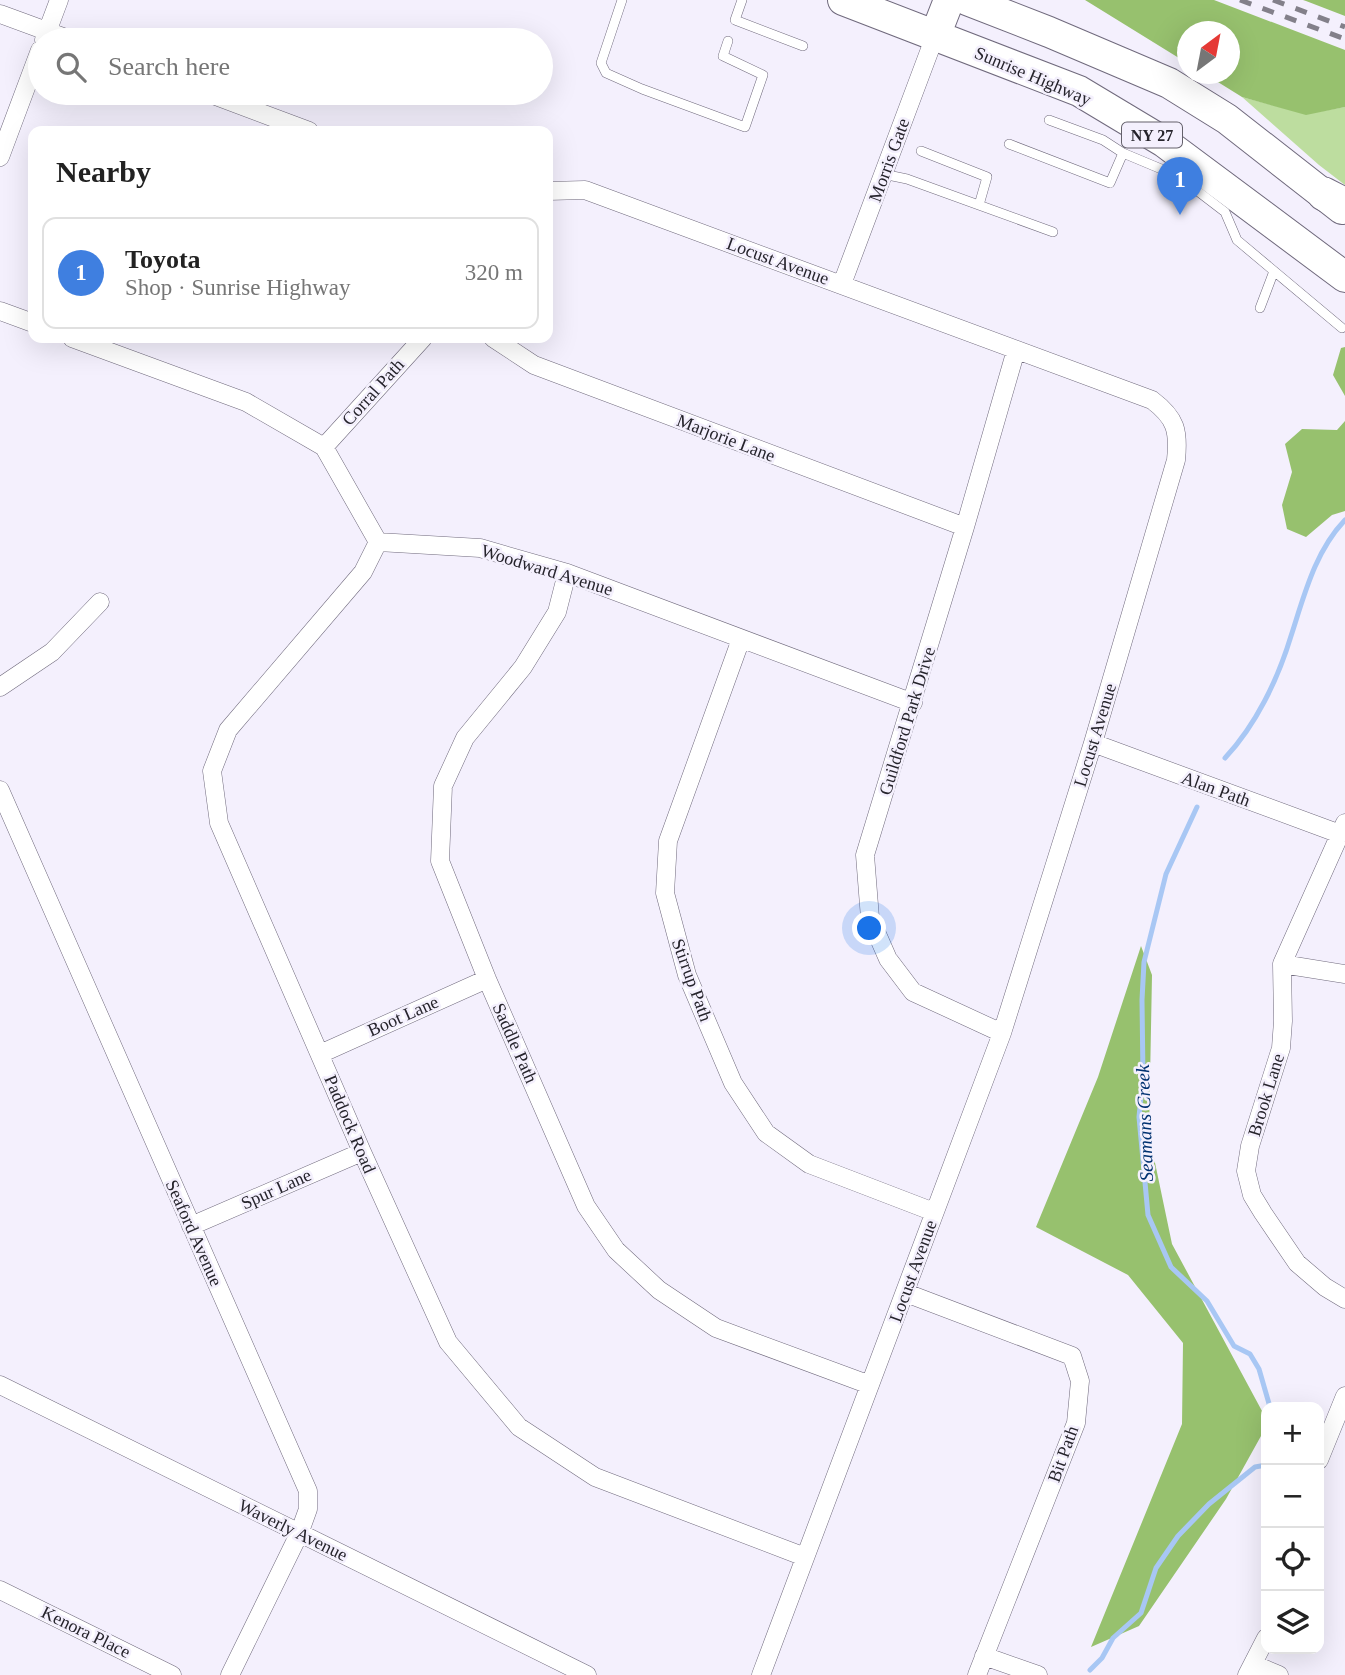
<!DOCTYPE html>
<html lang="en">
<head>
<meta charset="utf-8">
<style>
	body { margin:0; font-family:"Times New Roman",serif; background:#f6f6f6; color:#222 }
	.controls { position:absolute; right:21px; bottom:21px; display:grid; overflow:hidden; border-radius:14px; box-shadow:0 7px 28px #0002 }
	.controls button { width:63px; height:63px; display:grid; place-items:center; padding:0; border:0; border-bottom:2px solid #e0e0e0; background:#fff; color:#222; font:35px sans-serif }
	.compass { position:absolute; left:1177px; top:21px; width:63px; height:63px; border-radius:50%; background:#fff; box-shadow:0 7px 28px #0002; rotate:32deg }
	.you { position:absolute; left:870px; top:929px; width:24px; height:24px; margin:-18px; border:5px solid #fff; border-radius:50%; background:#1a73e8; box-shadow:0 0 0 10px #1a73e833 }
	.badge { display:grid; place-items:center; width:46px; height:46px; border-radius:50%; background:#d93025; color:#fff; font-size:23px; font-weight:700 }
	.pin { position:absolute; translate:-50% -58px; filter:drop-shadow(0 2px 4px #0008) }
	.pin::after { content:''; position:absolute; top:37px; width:24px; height:21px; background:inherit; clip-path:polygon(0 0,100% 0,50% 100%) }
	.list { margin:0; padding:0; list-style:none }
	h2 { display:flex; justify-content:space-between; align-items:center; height:91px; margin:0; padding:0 28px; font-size:30px }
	h2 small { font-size:23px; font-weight:400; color:#767676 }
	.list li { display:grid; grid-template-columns:46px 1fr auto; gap:21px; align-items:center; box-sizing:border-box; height:112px; margin:0 14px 14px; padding:0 14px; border:2px solid #e0e0e0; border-radius:14px }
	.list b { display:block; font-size:26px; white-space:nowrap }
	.list p { margin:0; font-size:23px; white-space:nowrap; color:#767676 }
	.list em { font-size:23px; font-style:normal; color:#767676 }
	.icon { flex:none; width:38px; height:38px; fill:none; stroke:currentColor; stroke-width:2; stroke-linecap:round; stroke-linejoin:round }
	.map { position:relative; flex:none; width:1345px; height:1675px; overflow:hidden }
	.search { position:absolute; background:#fff; box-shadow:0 7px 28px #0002; left:28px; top:28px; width:525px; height:77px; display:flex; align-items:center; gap:18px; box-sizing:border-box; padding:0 24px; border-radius:38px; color:#767676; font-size:26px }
	.panel { position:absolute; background:#fff; box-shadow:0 7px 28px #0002; left:28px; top:126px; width:525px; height:217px; border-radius:14px }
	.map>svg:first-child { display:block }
</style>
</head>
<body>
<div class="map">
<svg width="1345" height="1675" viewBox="0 0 1345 1675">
	<rect width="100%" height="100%" fill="#f4f0fd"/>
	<path fill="#bddd9f" d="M1242 97 1306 114 1345 107V185L1319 165Z"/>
	<path fill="#97c16e" d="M1085 0H1214L1345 50V107L1306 115 1242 97 1205 74H1230V32H1188L1187 63Z
		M1303 0H1345V16L1306 1Z
		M1345 347V396L1333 375 1341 348Z
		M1345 421V511L1332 515 1306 537 1287 529 1282 505 1292 472 1285 444 1302 429 1337 430Z
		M1141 946 1152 975 1149 1134 1172 1244 1262 1411 1261 1436 1226 1499 1139 1626 1091 1647 1182 1424 1183 1343 1128 1275 1036 1227 1098 1077Z"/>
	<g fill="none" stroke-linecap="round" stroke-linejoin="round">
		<path stroke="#a8c7f4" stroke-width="5" d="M1225 758C1256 725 1278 679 1291 636 1304 596 1315 551 1345 520
			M1197 807 1166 874 1144 962 1142 1000 1143 1077 1139 1117 1148 1215 1171 1267 1207 1301 1234 1346 1250 1354 1259 1369 1270 1407
			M1090 1670 1102 1658 1113 1638 1141 1613 1156 1568 1178 1536 1209 1504 1255 1467 1266 1465"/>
		<g stroke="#706a7d" stroke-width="10">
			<path id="service" d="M622 0 601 63 606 73 642 89 745 127 763 75 723 56 728 41
				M742 0 735 20 803 46
				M1009 144 1110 183 1123 153 1103 140 1049 120
				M921 151 987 177 979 205
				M1123 153 1178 176 1225 212 1237 240 1342 328
				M883 174 907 179 1053 232
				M1260 308 1274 271"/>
		</g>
		<g stroke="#706a7d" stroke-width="19">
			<path id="minor" d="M0 14 71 40
				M44 40 59 0
				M208 93 309 131
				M0 157 40 50
				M548 191 585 190 1152 400C1176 418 1179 431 1176 460L1093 743 1002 1033 761 1675
				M842 284 935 36
				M0 311 33 323
				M72 338 246 402 324 447 378 542 480 548 567 573 913 703
				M493 338 534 365 965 527
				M324 447 423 338
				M378 542 363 572 228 730 212 771 219 823 362 1152 448 1342 519 1427 595 1477 805 1557
				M567 573 557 612 523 667 465 738 443 786 440 861 487 979 586 1206 616 1250 659 1290 716 1328 870 1385
				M741 639 668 841 665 893 687 975 733 1083 766 1133 809 1164 934 1212
				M0 687 52 652 100 602
				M1093 743 1340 834
				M0 790 308 1491V1509L299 1534 230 1675
				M1345 823 1282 964 1283 1021 1281 1048 1250 1146 1246 1171 1252 1195 1263 1213 1297 1263 1325 1287 1345 1299
				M1282 964 1345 974
				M1002 1033 913 992 888 959 870 918 865 855 965 527 1016 350
				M320 1054 487 979
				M191 1226 362 1152
				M906 1293 1072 1356 1080 1381 1076 1423 977 1675
				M0 1385 587 1675
				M1319 1460 1345 1396
				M0 1590 172 1675
				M984 1656 1038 1675
				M1253 1664 1279 1675
				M1247 1675 1266 1638"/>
		</g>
		<g stroke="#706a7d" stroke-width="32">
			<path id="trunk" d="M843 0 1079 91 1164 142 1345 277
				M967 0 1049 32 1169 83 1227 119 1342 209
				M935 36 949 0"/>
		</g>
		<g stroke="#706a7d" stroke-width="35">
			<path id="motorway" d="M1324 194 1345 205"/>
		</g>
		<use href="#service" stroke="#fff" stroke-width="9"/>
		<use href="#minor" stroke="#fff" stroke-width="18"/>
		<use href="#trunk" stroke="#fff" stroke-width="30"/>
		<use href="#motorway" stroke="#fff" stroke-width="33"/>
		<path stroke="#83808a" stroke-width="5" stroke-dasharray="12 12" stroke-linecap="butt" d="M1240 0 1345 39
			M1273 0 1345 27"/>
	</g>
	<g text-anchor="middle" stroke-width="5" stroke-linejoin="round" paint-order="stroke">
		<rect fill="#f4f0fd" stroke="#64616b" stroke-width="2" x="1122" y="122.5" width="60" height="25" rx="5"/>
		<g font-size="16" font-weight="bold" fill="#26242c">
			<text x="1152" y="141">NY 27</text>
		</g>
		<g font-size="18" fill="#26242c" stroke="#f4f0fd">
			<text transform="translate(1033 76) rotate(23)" y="6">Sunrise Highway</text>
			<text transform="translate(889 160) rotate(-70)" y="6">Morris Gate</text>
			<text transform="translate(778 261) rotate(20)" y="6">Locust Avenue</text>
			<text transform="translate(373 392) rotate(-48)" y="6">Corral Path</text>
			<text transform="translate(726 438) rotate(21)" y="6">Marjorie Lane</text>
			<text transform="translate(547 570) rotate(17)" y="6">Woodward Avenue</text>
			<text transform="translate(907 721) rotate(-73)" y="6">Guildford Park Drive</text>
			<text transform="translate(1095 735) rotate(-73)" y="6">Locust Avenue</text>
			<text transform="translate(1216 789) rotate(20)" y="6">Alan Path</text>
			<text transform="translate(692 980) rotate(70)" y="6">Stirrup Path</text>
			<text transform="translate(403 1016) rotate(-24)" y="6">Boot Lane</text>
			<text transform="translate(515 1043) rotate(66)" y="6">Saddle Path</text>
			<text transform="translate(1266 1095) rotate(-73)" y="6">Brook Lane</text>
			<text transform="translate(350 1124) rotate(67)" y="6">Paddock Road</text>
			<text transform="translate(276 1189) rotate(-24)" y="6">Spur Lane</text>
			<text transform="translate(194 1233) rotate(66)" y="6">Seaford Avenue</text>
			<text transform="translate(913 1271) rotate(-70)" y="6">Locust Avenue</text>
			<text transform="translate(1063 1454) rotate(-70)" y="6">Bit Path</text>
			<text transform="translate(293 1530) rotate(26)" y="6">Waverly Avenue</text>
			<text transform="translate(86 1632) rotate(26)" y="6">Kenora Place</text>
		</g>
		<g font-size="19" font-style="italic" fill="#003170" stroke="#f4f0fd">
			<text transform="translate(1144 1123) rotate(-92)" y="7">Seamans Creek</text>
		</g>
	</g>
</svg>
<div class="controls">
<button>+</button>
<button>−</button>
<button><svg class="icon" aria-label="locate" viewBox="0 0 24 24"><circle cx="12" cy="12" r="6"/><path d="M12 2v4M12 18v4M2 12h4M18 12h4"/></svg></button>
<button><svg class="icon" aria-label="layers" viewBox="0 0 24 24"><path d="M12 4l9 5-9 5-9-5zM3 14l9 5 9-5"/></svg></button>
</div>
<svg class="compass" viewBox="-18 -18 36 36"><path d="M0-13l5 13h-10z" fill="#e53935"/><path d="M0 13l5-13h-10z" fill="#767676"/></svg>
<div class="you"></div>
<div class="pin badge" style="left:1180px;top:215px;background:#3f7fe0">1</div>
<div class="search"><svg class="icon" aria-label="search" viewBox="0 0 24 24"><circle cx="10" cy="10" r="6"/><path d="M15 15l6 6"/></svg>Search here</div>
<section class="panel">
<h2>Nearby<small></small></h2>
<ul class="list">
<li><span class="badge" style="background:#3f7fe0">1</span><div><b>Toyota</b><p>Shop · Sunrise Highway</p></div><em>320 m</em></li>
</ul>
</section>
</div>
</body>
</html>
